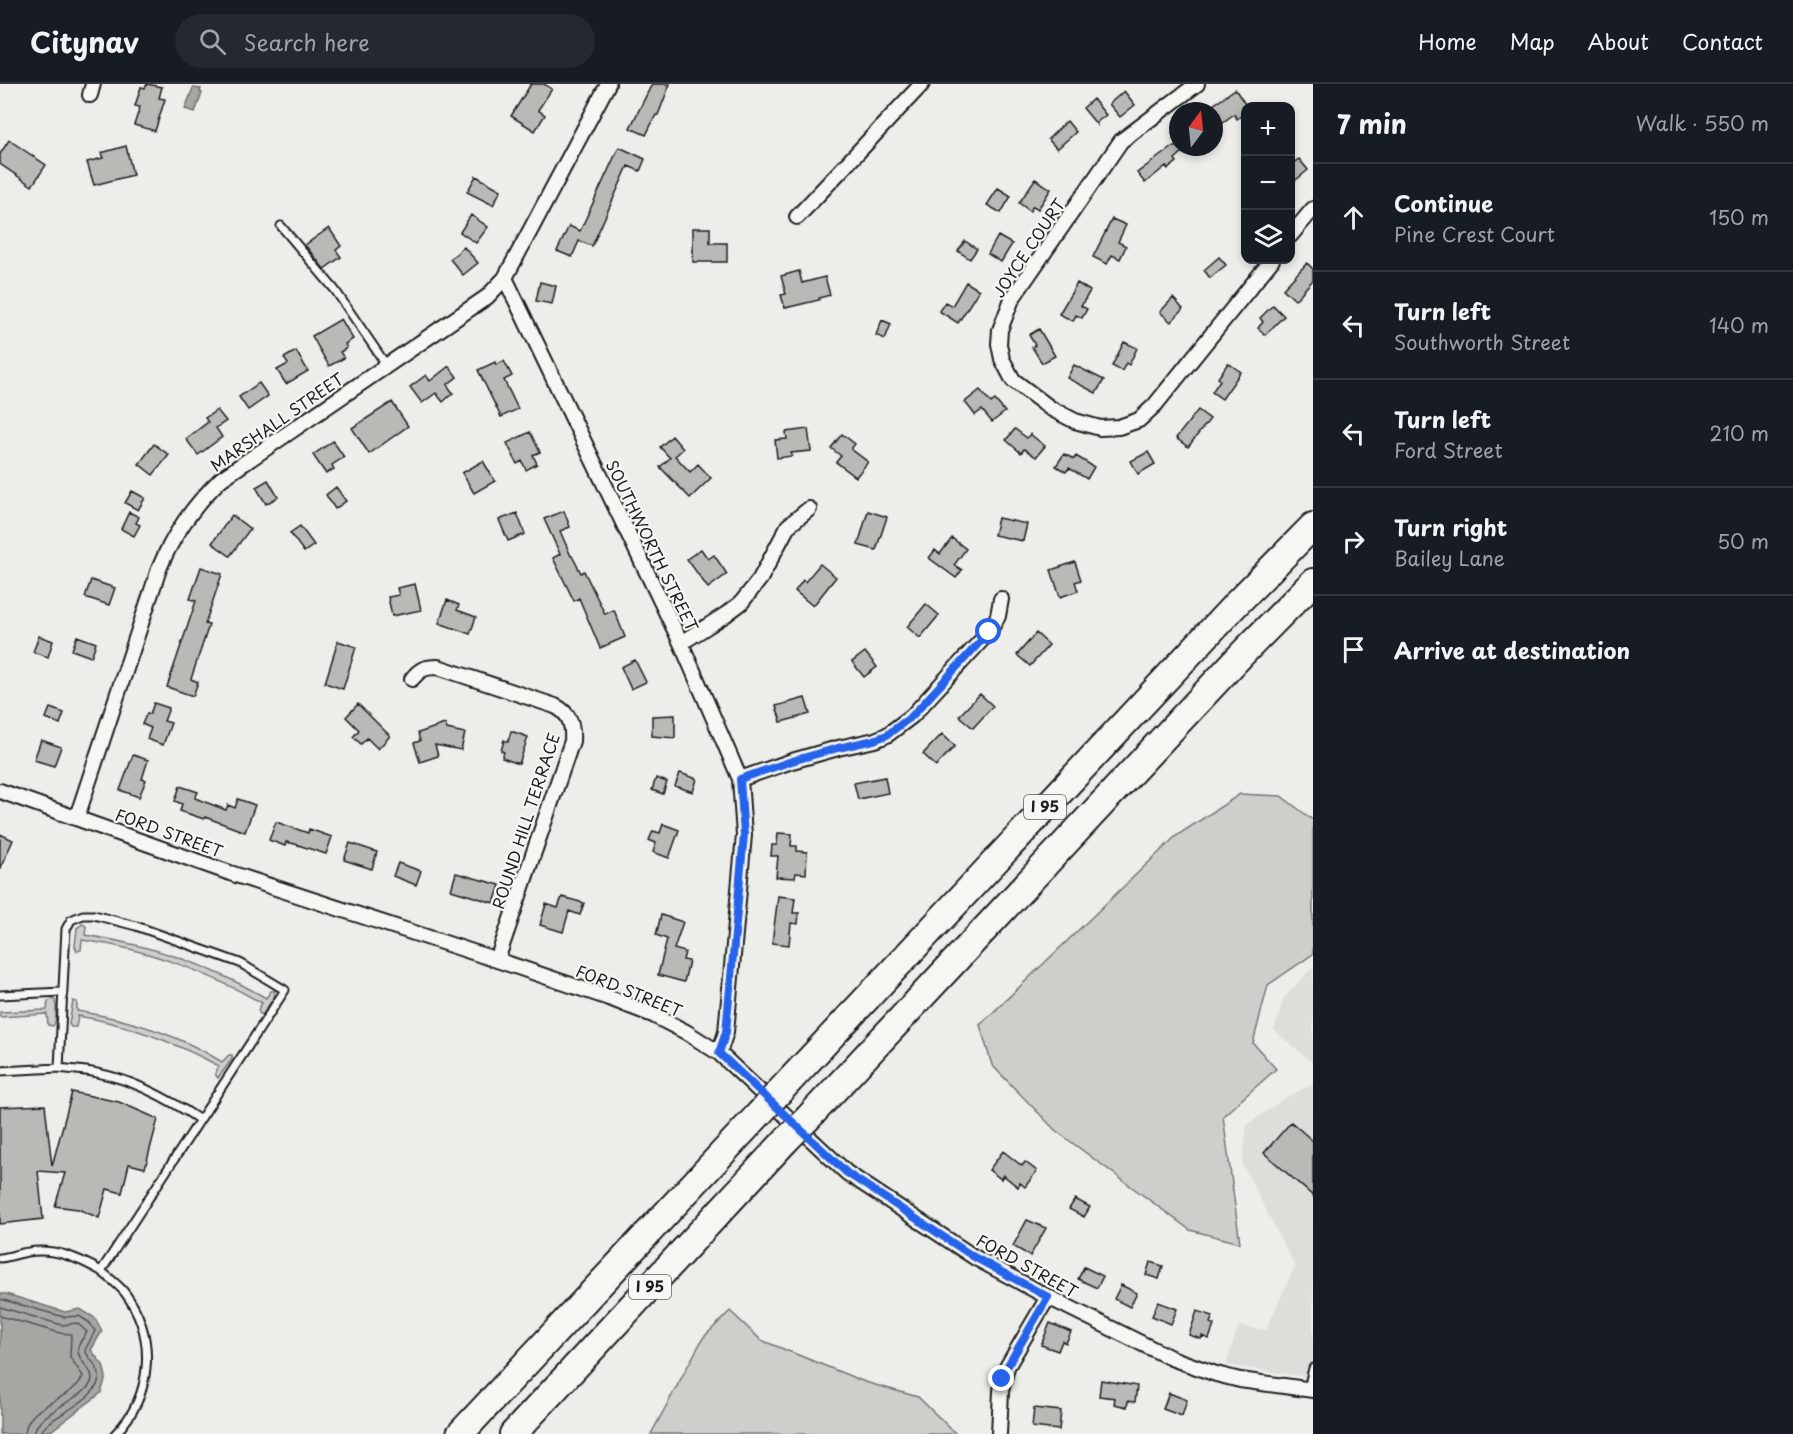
<!DOCTYPE html>
<html lang="en">
<head>
<meta charset="utf-8">
<style>
	body { margin:0; font-family:"Playpen Sans",sans-serif; background:#242831; color:#f1f3f6 }
	.controls { position:absolute; right:18px; top:18px; display:grid; overflow:hidden; border-radius:12px; box-shadow:0 3px 9px #0003 }
	.controls button { width:54px; height:54px; display:grid; place-items:center; padding:0; border:0; border-bottom:2px solid #363941; background:#171b24; color:#f1f3f6; font:30px sans-serif }
	.compass { position:absolute; left:1169px; top:18px; width:54px; height:54px; border-radius:50%; background:#171b24; box-shadow:0 3px 9px #0003; rotate:15deg }
	.stop { position:absolute; width:18px; height:18px; margin:-14px; border:4px solid #2563eb; border-radius:50%; background:#fff }
	.stop.end { background:#2563eb; border-color:#fff; box-shadow:0 2px 6px #0008 }
	.list { margin:0; padding:0; list-style:none }
	h2 { display:flex; justify-content:space-between; align-items:center; height:78px; margin:0; padding:0 24px; font-size:26px }
	h2 small { font-size:20px; font-weight:400; color:#9ea1a6 }
	.list li { display:grid; grid-template-columns:39px 1fr auto; gap:18px; align-items:center; box-sizing:border-box; height:108px; padding:0 24px; border-top:2px solid #363941 }
	.list b { display:block; font-size:22px; white-space:nowrap }
	.list p { margin:0; font-size:20px; white-space:nowrap; color:#9ea1a6 }
	.list em { font-size:20px; font-style:normal; color:#9ea1a6 }
	.icon { flex:none; width:33px; height:33px; fill:none; stroke:currentColor; stroke-width:2; stroke-linecap:round; stroke-linejoin:round }
	.map { position:relative; flex:none; width:1313px; height:1350px; overflow:hidden }
	header { display:flex; align-items:center; gap:36px; box-sizing:border-box; height:84px; padding:0 30px; background:#171b24; border-bottom:2px solid #363941 }
	header strong { font-size:28px }
	nav { display:flex; gap:33px; margin-inline-start:auto; font-size:21px }
	.search { width:420px; height:54px; background:#242831; display:flex; align-items:center; gap:15px; box-sizing:border-box; padding:0 21px; border-radius:33px; color:#9ea1a6; font-size:22px }
	main { display:flex }
	aside { flex:1; background:#171b24 }
	.map>svg:first-child { display:block }
</style>
</head>
<body>
<header>
<strong>Citynav</strong>
<div class="search"><svg class="icon" aria-label="search" viewBox="0 0 24 24"><circle cx="10" cy="10" r="6"/><path d="M15 15l6 6"/></svg>Search here</div>
<nav><a>Home</a><a>Map</a><a>About</a><a>Contact</a></nav>
</header>
<main>
<div class="map">
<svg width="1313" height="1350" viewBox="0 0 1313 1350">
	<rect width="100%" height="100%" fill="#edede9"/>
	<filter id="ink" filterUnits="userSpaceOnUse"><feTurbulence type="fractalNoise" baseFrequency=".0167" numOctaves="2"/><feDisplacementMap in="SourceGraphic" scale="12" xChannelSelector="R" yChannelSelector="G"/><feConvolveMatrix kernelMatrix="1 2 1 2 8 2 1 2 1" color-interpolation-filters="sRGB"/></filter>
	<g filter="url(#ink)">
		<path fill="#ddddda" d="M1313 883V979L1274 946 1284 914Z
			M1313 1000V1294L1226 1281 1238 1242 1266 1246 1295 1182 1242 1080 1247 1041 1285 1014Z"/>
		<path fill="#cececb" stroke="#757574" stroke-width="1.5" d="M1240 710 1281 712 1313 736V870L1268 901 1253 959 1276 985 1223 1032 1240 1159 1190 1146 1055 1046 992 981 980 941 1176 752Z
			M83 840 86 842 85 851C154 862 205 879 266 914L271 907H275L274 913 263 930H260L258 926 262 919C205 887 148 865 82 856L81 866 77 867 75 862 77 844Z
			M54 915C57 919 57 938 53 942L48 941 47 930 0 933V928L47 926 48 917Z
			M73 917 77 918V927C128 935 178 950 222 978L229 971H232V975L218 994 215 990 219 982C174 958 128 940 78 932L76 943H71L69 940Z
			M730 1227 761 1256 865 1298 918 1313 956 1350H651L703 1254Z"/>
		<path fill="#a6a6a3" stroke="#6f6f6d" stroke-width="1.5" d="M193 4 201 5 200 8 202 9 195 28 185 25Z
			M0 1210H6L65 1228 80 1225 95 1234 102 1247 91 1266 103 1281 106 1293 101 1309 52 1346 39 1350H0Z"/>
		<g fill="none" stroke-linecap="round" stroke-linejoin="round">
			<path stroke="#535352" stroke-width="1.5" d="M0 1215 64 1233 79 1232 90 1239 95 1247 85 1266C88 1275 98 1281 99 1291 101 1318 43 1333 41 1350
				M0 1223 62 1241 77 1239 87 1248C84 1253 79 1258 78 1264 76 1279 100 1287 89 1302 76 1317 35 1331 34 1350
				M0 1232 60 1249 71 1250 70 1273 83 1292C73 1317 26 1319 25 1350"/>
		</g>
		<path fill="#b9b9b6" stroke="#1c1c1c" stroke-width="1.5" d="M147 0 162 3 159 14 165 15 155 47 134 41 140 23 135 22 141 3 145 4Z
			M531 0H544L552 5 538 26 545 31 535 47 511 32Z
			M652 0H670L658 31H656L646 51 630 44Z
			M1235 5 1245 20V29L1237 35 1234 30 1214 45V27H1205Z
			M1124 7 1135 21 1120 33 1109 20Z
			M1093 15 1106 31 1097 38V41L1083 24Z
			M1067 37 1076 48 1057 65 1048 55Z
			M9 56 46 81 32 102 0 80V70Z
			M126 62 133 91 94 101 87 78 103 74 101 69Z
			M619 63 645 75 640 87 628 82 592 162 579 157 572 173 557 167 569 142 580 147Z
			M1172 63H1188L1175 75 1177 78 1168 85 1166 82 1145 99 1137 89Z
			M1299 75 1308 86 1290 101V81Z
			M476 92 501 106 493 121 467 108Z
			M1035 95 1051 105 1038 125 1033 122 1030 127 1019 119Z
			M998 104 1011 112 1001 129 987 121Z
			M471 131 488 143 476 159 460 148Z
			M1112 135 1126 141 1118 158 1126 162 1120 175 1112 171 1107 180 1093 173Z
			M329 144 341 162 336 166 341 173 324 185 305 161Z
			M693 144H710V159H727V178H693Z
			M998 152 1012 160 1001 178 988 170Z
			M965 157 977 165 970 175 958 167Z
			M464 163 478 179 463 191 450 175Z
			M1219 173 1226 181 1210 194 1204 186Z
			M1307 179 1313 185V196L1295 216 1283 205Z
			M799 187 802 199 825 193 830 211 819 214V216L785 224 781 211 786 210 781 192Z
			M540 198 556 202 552 220 536 217Z
			M966 198 979 206 958 239 939 227 945 218 952 222Z
			M1077 199 1090 207 1081 222 1087 225 1082 234 1076 231 1073 237 1059 230Z
			M1173 214 1183 225 1171 238 1160 228Z
			M1273 221 1284 232 1265 251 1258 244 1263 238 1260 234Z
			M341 235 353 255 345 260 347 264 340 268 344 274 329 282 312 252Z
			M882 236 891 240 885 255 876 251Z
			M1039 245 1055 272 1042 279 1032 263 1035 261 1029 251Z
			M1124 258 1137 264 1129 281 1126 279 1122 287 1112 282Z
			M296 267 308 287 286 300 277 286 288 280 284 274Z
			M504 277 512 292 504 296 518 325 501 333 478 286 495 278 496 281Z
			M1228 279 1241 288 1222 315 1212 308 1220 296 1218 294Z
			M1074 281 1104 296 1096 309 1067 294Z
			M449 282 457 293 447 301 453 309 443 318 436 309 422 319 410 303 426 291 430 297Z
			M259 299 268 312 248 326 239 313Z
			M980 306 991 319 995 316 1005 328 992 338 982 326 975 331 965 318Z
			M392 318 408 342 369 370 352 344Z
			M217 326 226 337 216 344 222 353 198 371 186 355 208 338 205 334Z
			M1198 326 1210 335 1188 363 1176 354Z
			M808 345 811 367 791 369 792 372 777 374 775 356 787 355 786 348Z
			M1015 345 1027 354 1030 350 1045 362 1036 373 1024 365 1021 369 1006 356Z
			M530 348 540 368 533 371 537 380 526 386 522 377 517 380 507 359Z
			M842 350 855 360 851 365 868 378 856 393 836 378 841 372 831 364Z
			M672 352 683 365 675 372 690 388 698 380 711 394 690 414 660 383 670 374 660 363Z
			M333 357 344 373 332 381 334 385 326 390 313 371Z
			M154 360 169 371 153 391 139 380Z
			M1148 368 1155 380 1138 390 1131 377Z
			M1064 370 1074 375 1076 372 1094 383 1087 395 1069 384 1066 388 1056 382Z
			M483 377 495 397 474 409 462 389Z
			M268 396 278 413 266 420 256 403Z
			M336 403 346 417 335 425 326 411Z
			M132 407 145 414 138 426 125 419Z
			M564 427 570 443 560 447 571 472H572L581 489 584 487 605 530 614 526 625 553 600 564 579 514 574 517 553 474 560 470 544 435Z
			M868 427 887 433 876 466 858 461Z
			M129 428 139 433 136 439 140 441 134 452 121 445Z
			M517 429 525 450 508 457 499 436Z
			M232 431 250 445 230 472 212 459Z
			M998 434 1027 440 1023 457 994 451Z
			M300 442 314 461 304 468 290 449Z
			M952 454 966 465 954 481 962 486 956 494 929 474 935 466 940 470Z
			M701 465 708 475 714 471 727 490 708 504 687 475Z
			M1075 478 1081 496 1075 498 1078 507 1060 513 1051 486Z
			M820 480 836 493 813 522 795 507 803 496 805 498Z
			M201 483 222 490 205 540 209 541 191 595 198 598 193 612 167 603 196 517 190 515Z
			M91 496 115 504 109 521 85 513Z
			M415 500 421 526 392 532 388 513 399 511 397 504Z
			M447 516 459 521 457 526 476 533 470 550 439 539Z
			M926 520 939 531 920 554 907 543Z
			M1036 549 1049 561 1030 582 1017 571Z
			M39 552 53 557 48 573 33 568Z
			M77 552 96 559 91 573 72 566Z
			M338 557 356 563 343 605 325 599Z
			M865 568 877 583 864 593 852 578Z
			M635 576 646 598 631 605 621 583Z
			M980 610 993 622 973 644 959 632Z
			M805 614 810 630 781 638 776 622Z
			M154 619 169 624 164 637 171 639 163 661 147 655 151 644 142 640 147 629 150 630Z
			M358 620 390 652 378 665 367 654 361 660 353 653 359 646 346 633Z
			M50 624 64 629 60 640 46 634Z
			M675 631V654L652 652V632Z
			M445 640 447 645 465 649 461 666 435 661 438 672 420 678 414 659 420 657 418 649Z
			M511 647 528 653 519 680 502 674 504 668 501 667 504 656 508 658Z
			M942 650 955 662 936 682 923 670Z
			M41 656 61 663 54 682 34 676Z
			M133 671 148 676 142 695 146 696 139 713 120 706Z
			M680 689 697 695 693 708 675 702Z
			M885 693 888 709 858 715 854 699Z
			M656 694 667 698 663 710 652 706Z
			M180 702 198 708 195 714 226 726 228 721 235 724 238 715 255 721 245 748 205 733 204 735 180 727 182 720 175 717Z
			M276 738 308 749 309 745 332 753 326 770 295 760 286 758 285 762 269 756Z
			M663 740 679 746 669 774 653 768 656 759 649 756 653 747 660 749Z
			M778 749 792 750 791 762H797V767L807 768 806 790 796 789 795 794 776 793 778 772H771L772 761H777Z
			M0 750 13 756 0 785Z
			M350 759 377 768 372 785 344 776Z
			M398 779 421 787 416 801 393 792Z
			M456 789 500 801 494 819 451 806Z
			M778 812 795 814 793 829H799L798 840 791 839 789 861 772 859Z
			M562 813 584 819 580 831 569 827 563 848 540 841 546 820 558 824Z
			M661 831 683 838 674 865 685 868 683 876 689 877 684 898 658 891 667 855 656 851Z
			M72 1008 119 1018 158 1035 145 1084 129 1080 122 1109 107 1105 99 1134 78 1125 55 1122 65 1089 38 1087 43 1135 0 1140V1023L45 1021 52 1082Z
			M1291 1038 1313 1057V1112L1264 1069Z
			M1003 1067 1022 1082 1025 1078 1037 1087 1025 1103 1020 1099 1018 1103 1003 1091 1001 1095 989 1086Z
			M1075 1115 1090 1123 1084 1133 1069 1125Z
			M1027 1136 1046 1144 1030 1172 1013 1162Z
			M1150 1178 1163 1182 1159 1195 1146 1191Z
			M1084 1183 1103 1192 1097 1204 1078 1195Z
			M1121 1201 1137 1209 1130 1223 1114 1215Z
			M1158 1218 1177 1225 1171 1240 1152 1232Z
			M1197 1227 1213 1232 1210 1239 1214 1241 1209 1255 1202 1252 1201 1255 1189 1251Z
			M1050 1239 1071 1248 1066 1259 1062 1257 1058 1267 1041 1261Z
			M1101 1296 1137 1302 1135 1318 1128 1317 1127 1323 1114 1320 1115 1314 1099 1312Z
			M1169 1309 1187 1316 1182 1332 1163 1325Z
			M1034 1324 1061 1327 1059 1346 1032 1343Z"/>
		<g fill="none" stroke-linecap="round" stroke-linejoin="round">
			<g stroke="#1c1c1c" stroke-width="11">
				<path id="lane" d="M281 142 335 206 387 282
					M0 911 62 908
					M0 987 59 984
					M0 1174C10 1173 19 1169 28 1168 55 1164 78 1174 101 1187
					M1308 1305 1313 1284
					M115 1350C153 1312 157 1252 125 1209 118 1200 109 1194 101 1187L285 906 240 879 136 842 94 831H83L71 836 66 845 59 984C72 986 85 986 97 989 134 996 169 1015 200 1036"/>
			</g>
			<g stroke="#1c1c1c" stroke-width="18">
				<path id="street" d="M1197 0 1121 57 1012 215 1000 246 999 260 1002 275 1013 296 1050 324 1075 337 1100 344 1119 343 1139 336 1155 321 1272 176
					M90 11 93 0
					M797 133 922 0
					M1290 152 1313 125
					M505 194 681 559 740 695 744 751 726 948 719 969
					M681 559 725 531 741 519 760 495 788 442 809 425
					M412 595C420 585 425 583 438 583L555 622C570 629 573 641 572 657L497 876
					M740 695 792 677 838 664 875 656 887 651 912 632 989 548 998 532 1001 515
					M0 707 230 789 497 876 612 915 653 931 686 948 719 969 847 1089 974 1173 1048 1213 1171 1274 1216 1290 1240 1296 1313 1306
					M77 733 159 485C173 450 194 421 221 395L487 213 505 194 608 0
					M999 1350 1001 1307 1007 1283 1048 1213"/>
			</g>
			<g stroke="#1c1c1c" stroke-width="30">
				<path id="highway" d="M780 1007 1237 519 1313 442
					M809 1033 1242 570 1313 498
					M460 1350 760 1029
					M513 1350 787 1055"/>
			</g>
			<use href="#lane" stroke="#f6f6f2" stroke-width="7"/>
			<use href="#street" stroke="#f6f6f2" stroke-width="14"/>
			<use href="#highway" stroke="#f6f6f2" stroke-width="26"/>
			<g stroke="#1c1c1c" stroke-width="30" stroke-linecap="butt">
				<path id="highway-bridge" d="M760 1029 780 1007
					M787 1055 809 1033"/>
			</g>
			<use href="#highway-bridge" stroke="#f6f6f2" stroke-width="26"/>
		</g>
	</g>
	<g fill="none" stroke-linecap="round" stroke-linejoin="round" filter="url(#ink)">
		<path stroke="#2563eb" stroke-width="8" d="M989 548 912 632 887 651 874 656 838 664 792 677 740 695 744 751 726 948 719 969 847 1089 974 1173 1048 1213 1007 1283 1002 1295"/>
	</g>
	<g text-anchor="middle" stroke-width="4.5" stroke-linejoin="round" paint-order="stroke">
		<g fill="#f6f6f2" stroke="#5d5d5c" stroke-width="1.5">
			<rect x="1024" y="711" width="42" height="24" rx="4.5"/>
			<rect x="629" y="1191" width="42" height="24" rx="4.5"/>
		</g>
		<g font-size="15" font-weight="bold" fill="#1c1c1c">
			<text x="1045" y="728">I 95</text>
			<text x="650" y="1208">I 95</text>
		</g>
		<g font-size="16" fill="#1c1c1c" stroke="#f6f6f2">
			<text transform="translate(1029 164) rotate(-56)" y="6">JOYCE COURT</text>
			<text transform="translate(277 338) rotate(-35)" y="6">MARSHALL STREET</text>
			<text transform="translate(652 462) rotate(64)" y="6">SOUTHWORTH STREET</text>
			<text transform="translate(526 737) rotate(-72)" y="6">ROUND HILL TERRACE</text>
			<text transform="translate(169 749) rotate(20)" y="6">FORD STREET</text>
			<text transform="translate(629 907) rotate(22)" y="6">FORD STREET</text>
			<text transform="translate(1027 1182) rotate(29)" y="6">FORD STREET</text>
		</g>
	</g>
</svg>
<div class="controls">
<button>+</button>
<button>−</button>
<button><svg class="icon" aria-label="layers" viewBox="0 0 24 24"><path d="M12 4l9 5-9 5-9-5zM3 14l9 5 9-5"/></svg></button>
</div>
<svg class="compass" viewBox="-18 -18 36 36"><path d="M0-13l5 13h-10z" fill="#e53935"/><path d="M0 13l5-13h-10z" fill="#9ea1a6"/></svg>
<div class="stop" style="left:989px;top:548px"></div>
<div class="stop end" style="left:1002px;top:1295px"></div>
</div>
<aside>
<h2>7 min<small>Walk · 550 m</small></h2>
<ul class="list">
<li><svg class="icon" aria-label="ahead" viewBox="0 0 24 24"><path d="M12 20V5M6 11l6-6 6 6"/></svg><div><b>Continue</b><p>Pine Crest Court</p></div><em>150 m</em></li>
<li><svg class="icon" aria-label="left" viewBox="0 0 24 24"><path d="M17 20v-9H6M10 6l-5 5 5 5"/></svg><div><b>Turn left</b><p>Southworth Street</p></div><em>140 m</em></li>
<li><svg class="icon" aria-label="left" viewBox="0 0 24 24"><path d="M17 20v-9H6M10 6l-5 5 5 5"/></svg><div><b>Turn left</b><p>Ford Street</p></div><em>210 m</em></li>
<li><svg class="icon" aria-label="right" viewBox="0 0 24 24"><path d="M7 20v-9h11M14 6l5 5-5 5"/></svg><div><b>Turn right</b><p>Bailey Lane</p></div><em>50 m</em></li>
<li><svg class="icon" aria-label="arrive" viewBox="0 0 24 24"><path d="M6 21V4h12l-3 4 3 4H6"/></svg><div><b>Arrive at destination</b></div></li>
</ul>
</aside>
</main>
</body>
</html>
